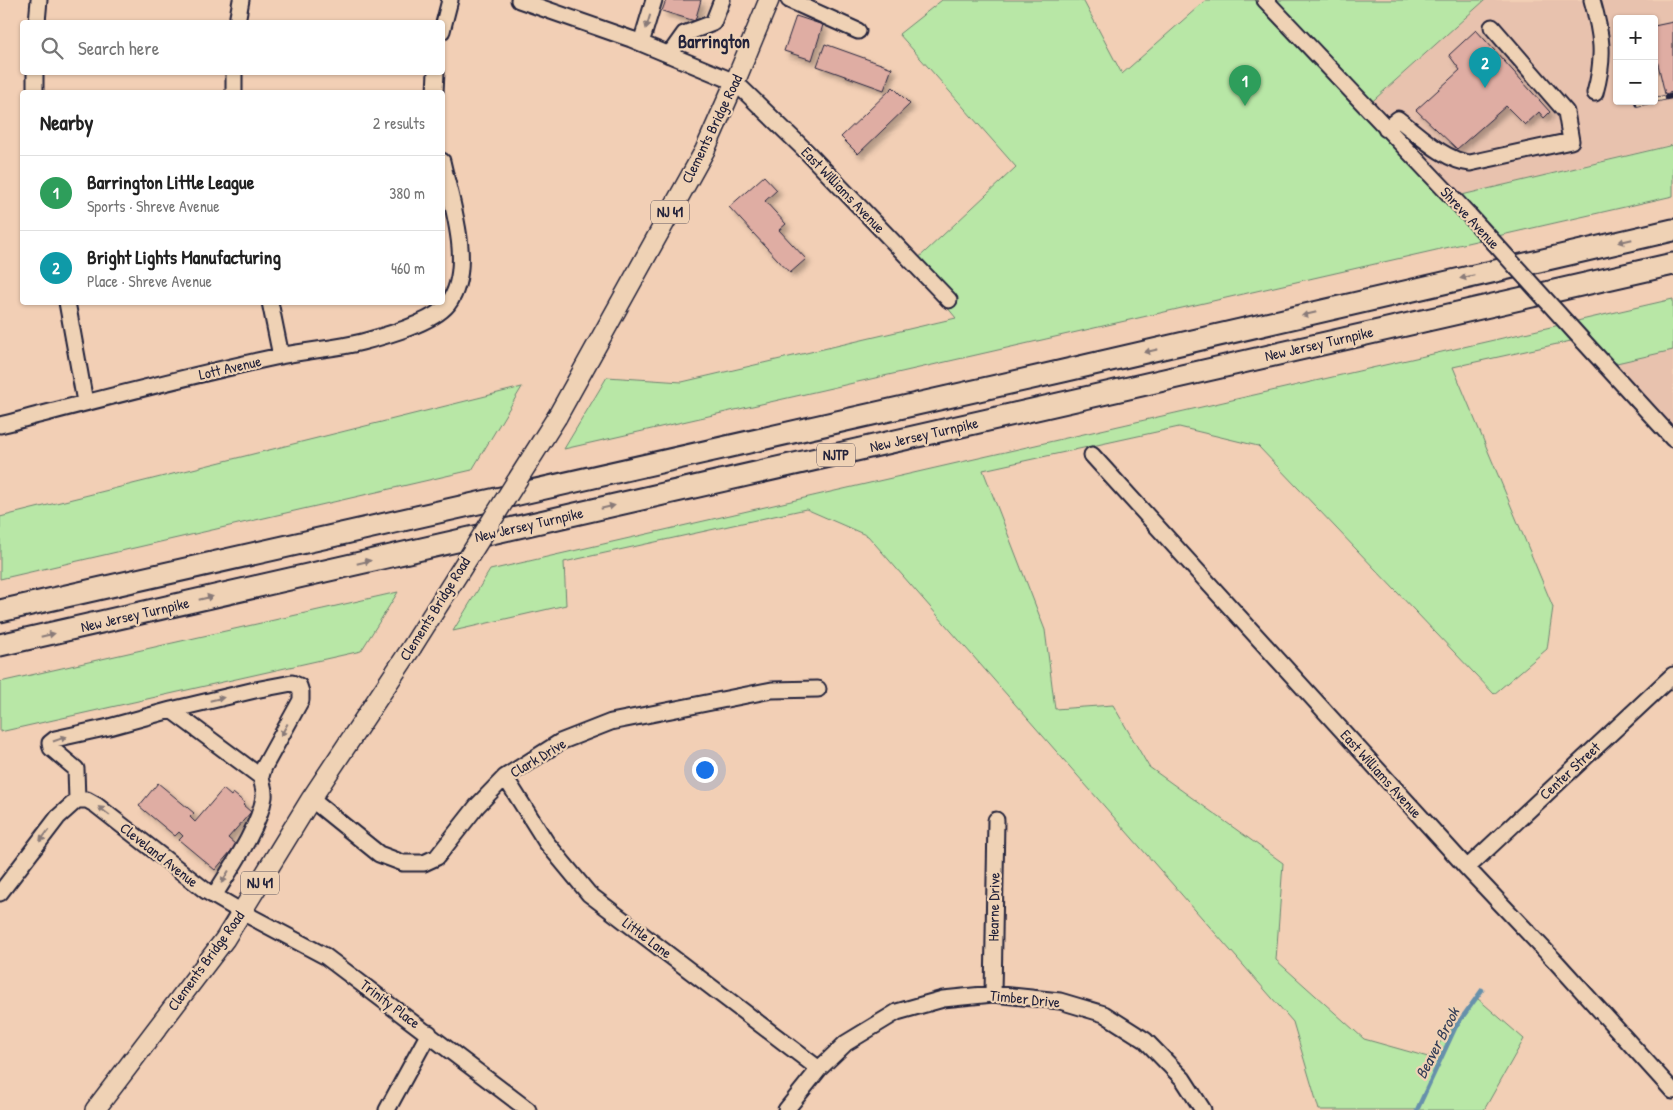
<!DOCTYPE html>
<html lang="en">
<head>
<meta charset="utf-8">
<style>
	body { margin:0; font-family:"Patrick Hand",sans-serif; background:#f6f6f6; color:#222 }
	.controls { position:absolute; right:15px; top:15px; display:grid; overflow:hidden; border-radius:5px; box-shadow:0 1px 4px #0004 }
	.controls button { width:45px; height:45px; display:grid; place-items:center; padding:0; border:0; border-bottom:1px solid #e0e0e0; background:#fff; color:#222; font:25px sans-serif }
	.you { position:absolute; left:704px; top:769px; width:18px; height:18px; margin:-12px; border:4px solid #fff; border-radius:50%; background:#1a73e8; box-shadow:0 0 0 8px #1a73e833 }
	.badge { display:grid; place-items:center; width:32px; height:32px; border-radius:50%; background:#d93025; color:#fff; font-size:16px; font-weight:700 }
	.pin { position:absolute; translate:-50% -41px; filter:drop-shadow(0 1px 2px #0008) }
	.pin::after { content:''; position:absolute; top:26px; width:18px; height:15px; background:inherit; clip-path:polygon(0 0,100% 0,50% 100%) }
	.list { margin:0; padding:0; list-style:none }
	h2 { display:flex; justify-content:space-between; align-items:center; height:65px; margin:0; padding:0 20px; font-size:21px }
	h2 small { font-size:16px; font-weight:400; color:#767676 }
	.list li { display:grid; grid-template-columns:32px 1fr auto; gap:15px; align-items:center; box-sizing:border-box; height:75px; padding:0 20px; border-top:1px solid #e0e0e0 }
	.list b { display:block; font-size:19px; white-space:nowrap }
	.list p { margin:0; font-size:16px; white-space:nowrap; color:#767676 }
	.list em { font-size:16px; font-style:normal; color:#767676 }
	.icon { flex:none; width:28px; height:28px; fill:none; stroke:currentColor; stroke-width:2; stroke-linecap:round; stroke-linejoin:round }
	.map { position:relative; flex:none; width:1673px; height:1110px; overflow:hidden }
	.search { position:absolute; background:#fff; box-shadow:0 1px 4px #0004; left:20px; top:20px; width:425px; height:55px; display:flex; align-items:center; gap:12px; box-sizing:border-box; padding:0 18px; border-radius:5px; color:#767676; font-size:19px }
	.panel { position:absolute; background:#fff; box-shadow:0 1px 4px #0004; left:20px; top:90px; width:425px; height:215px; border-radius:5px }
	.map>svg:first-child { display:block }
</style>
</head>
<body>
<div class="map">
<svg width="1673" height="1110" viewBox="0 0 1673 1110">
	<defs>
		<filter id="shadow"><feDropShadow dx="4.5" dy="4.5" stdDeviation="2.5" flood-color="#0004"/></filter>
	</defs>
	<rect width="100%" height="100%" fill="#f2cfb5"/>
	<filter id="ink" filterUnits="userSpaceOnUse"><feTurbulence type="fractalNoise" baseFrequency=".02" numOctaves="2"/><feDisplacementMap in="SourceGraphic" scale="10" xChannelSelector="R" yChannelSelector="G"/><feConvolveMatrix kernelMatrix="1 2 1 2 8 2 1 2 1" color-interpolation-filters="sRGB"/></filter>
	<g filter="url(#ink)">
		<path fill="#e8c2ae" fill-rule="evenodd" d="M1485 0H1673V144L1449 198 1366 107ZM1617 19H1654V101H1617Z
			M1673 350V436L1608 365Z"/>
		<path fill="#b8e7a6" stroke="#6d8470" d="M942 0H1083L1122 74 1206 0H1485L1366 107 1449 198 1673 145V196L564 449 607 377 682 382 956 318 912 264 1016 167 899 34Z
			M1673 299V350L1608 365 1580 339 1453 367 1553 607 1547 649 1494 694 1258 446 1179 427 983 470 1045 630 1055 709 1113 705 1149 767 1283 863 1276 960 1364 1039 1428 1057 1477 998 1524 1039 1484 1110H1319L1293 1022 868 536 806 509 564 562 566 605 453 631 490 570Z
			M522 387 472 470 0 579V517Z
			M398 592 361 651 0 732V682Z"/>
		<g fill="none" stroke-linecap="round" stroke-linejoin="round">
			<path stroke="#6690ab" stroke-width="4.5" d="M1417 1110 1456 1026 1482 990"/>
		</g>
		<path fill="#dfada3" stroke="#22223b" filter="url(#shadow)" d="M666 0H701L695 21 662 11Z
			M796 16 823 25 812 60 784 51Z
			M1673 22V92L1665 94 1654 47V26Z
			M1476 30 1550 112 1544 118 1539 112 1525 125 1506 106 1457 149 1416 110 1460 70 1449 55Z
			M825 44 892 68 884 90 817 66Z
			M893 87 910 104 858 154 841 137Z
			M764 176 777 190 765 201 786 224 779 230 806 259 790 273 729 207Z
			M158 783 194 813 190 817 195 822 223 789 231 796 233 793 245 803 243 805 251 812 228 838 236 845 215 870 179 840 183 836 179 832 175 836 139 806Z"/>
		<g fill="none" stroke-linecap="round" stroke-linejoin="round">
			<g stroke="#22223b" stroke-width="19">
				<path id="minor" d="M519 0 631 39 735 82 807 152 949 300
					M789 0 858 31
					M1265 0 1469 215
					M1592 0C1602 35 1605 57 1595 93
					M37 22 39 0
					M237 22 241 0
					M442 31 450 0
					M641 43 654 0
					M669 55 684 34 713 23 722 0
					M35 72V92
					M234 92V72
					M435 92 436 72
					M1386 129 1398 119C1418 134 1445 161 1470 163L1571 141 1566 112 1492 27
					M67 302 85 402
					M270 302 281 356
					M1584 342 1673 439
					M0 425C93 401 186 376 280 356 307 350 335 349 362 342 385 336 433 323 448 304 475 267 451 202 442 161
					M1092 455 1467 868 1557 963 1673 1091
					M171 710 261 777
					M505 777 546 842 589 894 819 1069
					M311 799 379 854 403 863H424L437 857 477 806 505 777 560 742 611 722 772 690 818 689
					M77 800 76 769 51 748 50 743 55 739 109 727 171 710 255 690 292 683 299 686 301 692V700L264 767C263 770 261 775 261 778 262 784 265 789 264 797 259 828 231 868 214 896
					M77 800H87L96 805 206 891 242 912 325 956 528 1110
					M1467 868 1673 675
					M0 893 58 817 77 800
					M993 994 996 820
					M387 1110 429 1033
					M786 1110 819 1069 846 1043 897 1012 943 999 993 994 1060 1001 1104 1014 1145 1040 1183 1079 1203 1110"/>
			</g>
			<g stroke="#22223b" stroke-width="22">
				<path id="major" d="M557 417 705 150 735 82 769 0
					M95 1110 225 939 311 799 412 647"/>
			</g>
			<g stroke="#22223b" stroke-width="25">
				<path id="highway" d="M0 611 1063 371 1673 230
					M0 645 1673 264"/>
			</g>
			<use href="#minor" stroke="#efd2b5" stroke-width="15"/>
			<use href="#major" stroke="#efd2b5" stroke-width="19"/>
			<use href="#highway" stroke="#efd2b5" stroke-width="21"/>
			<g stroke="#22223b" stroke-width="5.5">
				<path id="rail" d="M1654 100 1673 96
					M1637 104 1650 101"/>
			</g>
			<use href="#rail" stroke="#efd2b5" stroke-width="4" stroke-dasharray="11" stroke-linecap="butt"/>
			<g stroke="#22223b" stroke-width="19" stroke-linecap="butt">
				<path id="minor-bridge" d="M1469 215 1584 342"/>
			</g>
			<g stroke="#22223b" stroke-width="22" stroke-linecap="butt">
				<path id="major-bridge" d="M412 647 557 417"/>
			</g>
			<use href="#minor-bridge" stroke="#efd2b5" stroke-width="15"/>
			<use href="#major-bridge" stroke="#efd2b5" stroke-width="19"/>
		</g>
		<defs><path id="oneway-solid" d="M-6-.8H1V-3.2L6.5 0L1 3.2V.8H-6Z" transform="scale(1.25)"/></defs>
		<g fill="#887a78">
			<use href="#oneway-solid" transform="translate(648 22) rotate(107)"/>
			<use href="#oneway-solid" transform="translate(1625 241) rotate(167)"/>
			<use href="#oneway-solid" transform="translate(1467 277) rotate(167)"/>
			<use href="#oneway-solid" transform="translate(1309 314) rotate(167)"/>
			<use href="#oneway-solid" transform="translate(1151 351) rotate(167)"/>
			<use href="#oneway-solid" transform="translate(608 507) rotate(-13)"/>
			<use href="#oneway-solid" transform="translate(364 562) rotate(-13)"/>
			<use href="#oneway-solid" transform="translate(206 598) rotate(-13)"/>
			<use href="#oneway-solid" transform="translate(48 635) rotate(-13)"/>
			<use href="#oneway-solid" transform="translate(217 699) rotate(-13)"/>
			<use href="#oneway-solid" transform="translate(284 730) rotate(119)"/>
			<use href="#oneway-solid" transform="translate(60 739) rotate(-19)"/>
			<use href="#oneway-solid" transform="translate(104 811) rotate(-142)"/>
			<use href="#oneway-solid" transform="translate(44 836) rotate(127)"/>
			<use href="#oneway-solid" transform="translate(225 877) rotate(121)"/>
		</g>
	</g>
	<g text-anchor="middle" stroke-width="4.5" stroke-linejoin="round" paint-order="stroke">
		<g fill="#efd2b5" stroke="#605760" stroke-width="1">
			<rect x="651" y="200.5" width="38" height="23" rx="4"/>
			<rect x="817" y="443.5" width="38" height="23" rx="4"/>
			<rect x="241" y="871.5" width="38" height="23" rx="4"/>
		</g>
		<g font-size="14" font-weight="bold" fill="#22223b">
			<text x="670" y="217">NJ 41</text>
			<text x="836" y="460">NJTP</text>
			<text x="260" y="888">NJ 41</text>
		</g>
		<g font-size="15" fill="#22223b" stroke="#efd2b5">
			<text transform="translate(712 129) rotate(-64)" y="5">Clements Bridge Road</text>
			<text transform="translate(843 190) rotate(46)" y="5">East Williams Avenue</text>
			<text transform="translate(1470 218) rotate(47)" y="5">Shreve Avenue</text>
			<text transform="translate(1319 344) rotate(-13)" y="5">New Jersey Turnpike</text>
			<text transform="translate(230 368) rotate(-13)" y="5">Lott Avenue</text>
			<text transform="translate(924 435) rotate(-13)" y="5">New Jersey Turnpike</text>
			<text transform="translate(529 525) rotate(-13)" y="5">New Jersey Turnpike</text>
			<text transform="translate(435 609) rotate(-58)" y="5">Clements Bridge Road</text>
			<text transform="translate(135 615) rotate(-13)" y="5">New Jersey Turnpike</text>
			<text transform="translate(538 758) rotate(-31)" y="5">Clark Drive</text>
			<text transform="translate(1570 771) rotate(-43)" y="5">Center Street</text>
			<text transform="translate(1381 774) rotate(48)" y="5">East Williams Avenue</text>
			<text transform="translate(159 855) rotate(38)" y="5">Cleveland Avenue</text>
			<text transform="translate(994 907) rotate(-89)" y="5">Hearne Drive</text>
			<text transform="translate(647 938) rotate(37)" y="5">Little Lane</text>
			<text transform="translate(206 961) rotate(-54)" y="5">Clements Bridge Road</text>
			<text transform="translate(1025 999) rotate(6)" y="5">Timber Drive</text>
			<text transform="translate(390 1004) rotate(37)" y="5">Trinity Place</text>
		</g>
		<g font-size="16" font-style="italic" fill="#333d57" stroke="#efd2b5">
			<text transform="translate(1437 1043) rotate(-63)" y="6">Beaver Brook</text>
		</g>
		<g font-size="18" font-weight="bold" fill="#22223b" stroke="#efd2b5">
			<text x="714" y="48">Barrington</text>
		</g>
	</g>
</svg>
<div class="controls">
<button>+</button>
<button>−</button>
</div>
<div class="you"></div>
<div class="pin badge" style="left:1245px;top:106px;background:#2e9e5b">1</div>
<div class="pin badge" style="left:1485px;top:88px;background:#0f9aa8">2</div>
<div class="search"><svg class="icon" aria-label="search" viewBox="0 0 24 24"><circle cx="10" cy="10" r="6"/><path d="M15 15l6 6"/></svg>Search here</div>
<section class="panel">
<h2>Nearby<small>2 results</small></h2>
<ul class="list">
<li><span class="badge" style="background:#2e9e5b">1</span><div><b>Barrington Little League</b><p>Sports · Shreve Avenue</p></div><em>380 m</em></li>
<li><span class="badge" style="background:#0f9aa8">2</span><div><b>Bright Lights Manufacturing</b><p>Place · Shreve Avenue</p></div><em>460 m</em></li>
</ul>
</section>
</div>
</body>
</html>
